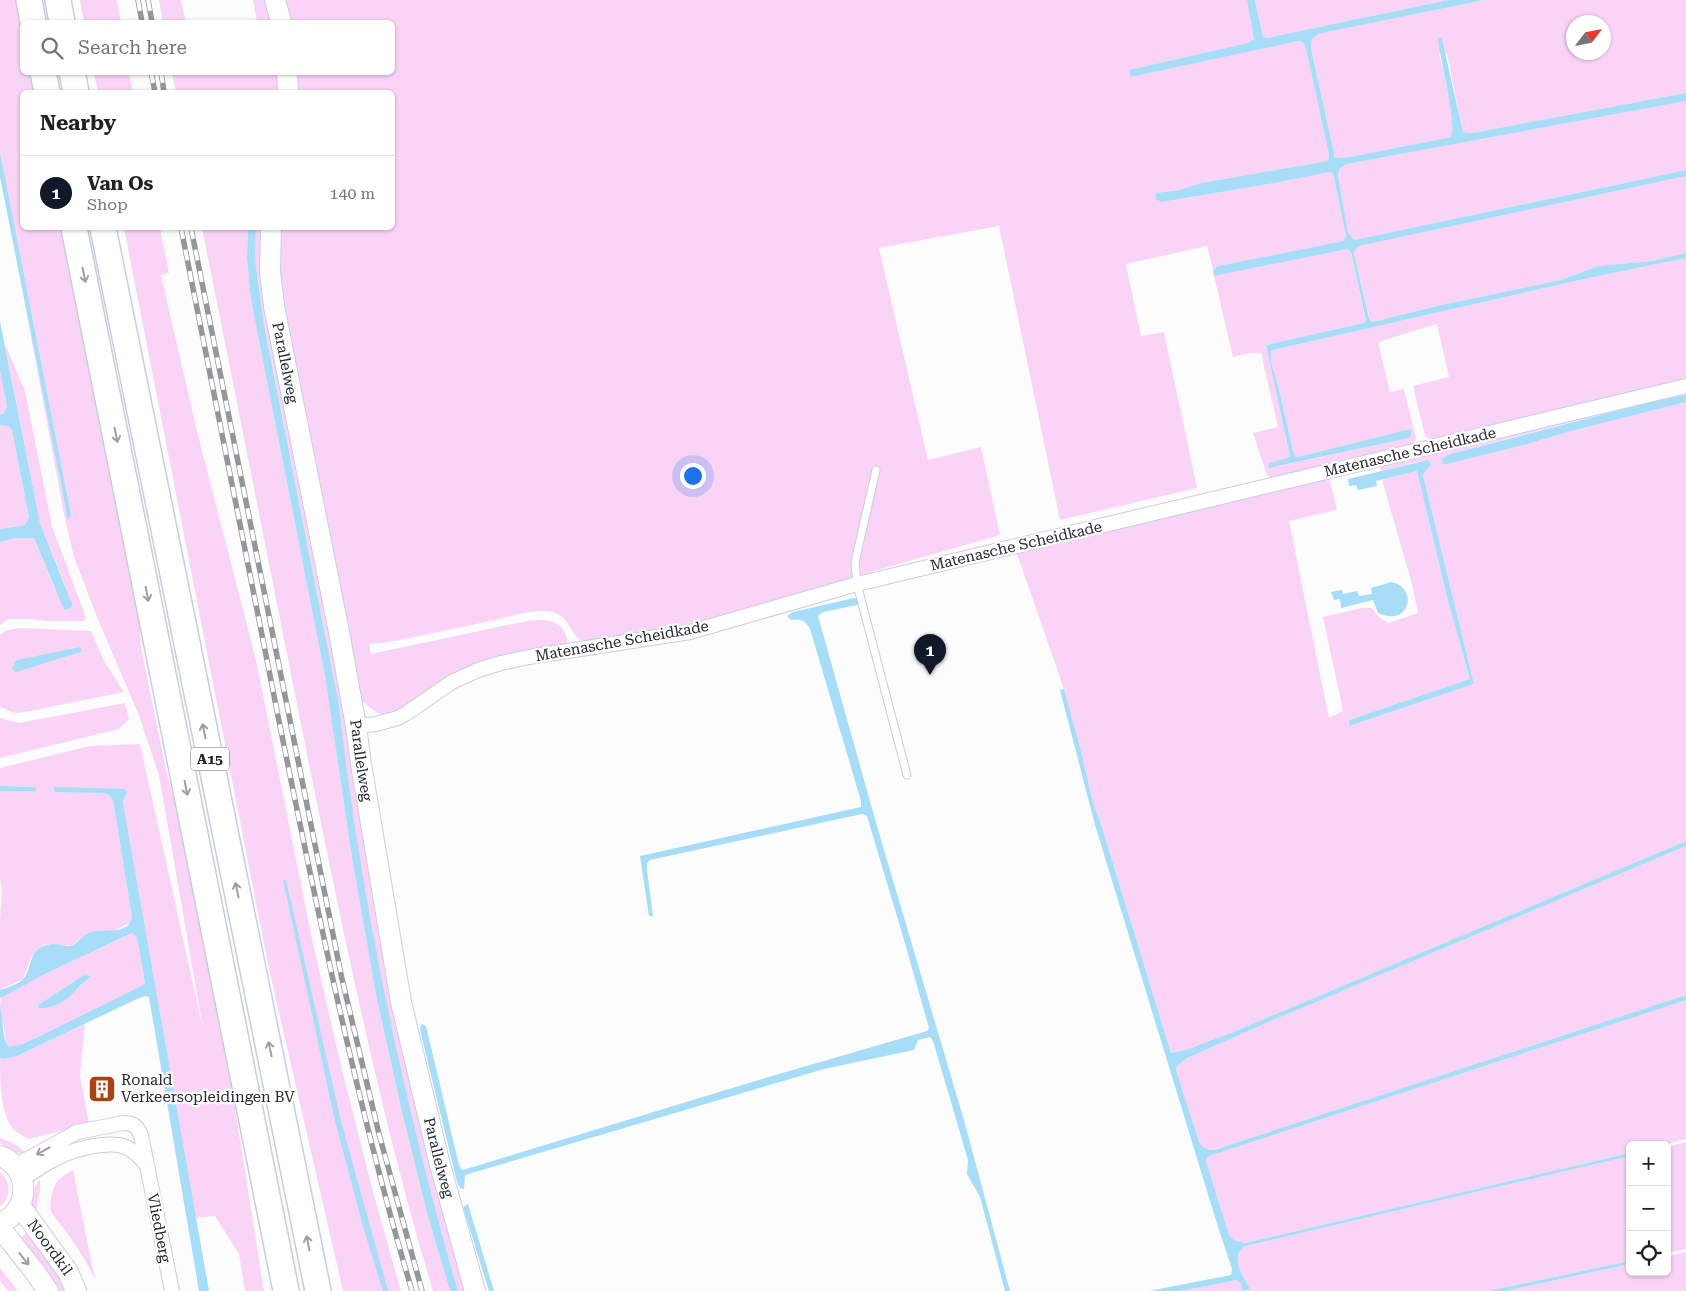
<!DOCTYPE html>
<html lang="en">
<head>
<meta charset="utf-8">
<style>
	body { margin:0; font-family:"Roboto Serif",serif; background:#f6f6f6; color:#202124 }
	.controls { position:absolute; right:15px; bottom:15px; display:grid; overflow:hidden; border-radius:8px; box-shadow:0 1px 4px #0004 }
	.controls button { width:45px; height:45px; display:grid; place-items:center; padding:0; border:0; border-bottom:1px solid #e0e0e0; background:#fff; color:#202124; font:25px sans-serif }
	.compass { position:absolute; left:1566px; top:15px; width:45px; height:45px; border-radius:50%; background:#fff; box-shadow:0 1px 4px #0004; rotate:58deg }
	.you { position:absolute; left:692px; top:475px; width:18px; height:18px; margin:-12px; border:4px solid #fff; border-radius:50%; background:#1a73e8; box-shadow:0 0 0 8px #1a73e833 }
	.badge { display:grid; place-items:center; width:32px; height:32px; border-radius:50%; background:#111827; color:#fff; font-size:16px; font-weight:700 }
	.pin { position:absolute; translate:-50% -41px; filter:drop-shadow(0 1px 2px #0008) }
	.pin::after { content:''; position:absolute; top:26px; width:18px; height:15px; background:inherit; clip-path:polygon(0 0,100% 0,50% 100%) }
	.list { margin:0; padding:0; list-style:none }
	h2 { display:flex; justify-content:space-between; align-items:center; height:65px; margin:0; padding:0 20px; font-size:21px }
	h2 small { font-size:16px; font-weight:400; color:#757577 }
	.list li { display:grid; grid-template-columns:32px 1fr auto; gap:15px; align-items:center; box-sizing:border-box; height:75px; padding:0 20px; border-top:1px solid #e0e0e0 }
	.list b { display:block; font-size:19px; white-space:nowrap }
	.list p { margin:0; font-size:16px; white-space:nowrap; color:#757577 }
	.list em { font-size:16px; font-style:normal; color:#757577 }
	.icon { flex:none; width:28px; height:28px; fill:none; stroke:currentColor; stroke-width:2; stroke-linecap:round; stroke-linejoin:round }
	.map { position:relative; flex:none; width:1686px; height:1291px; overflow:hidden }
	.search { position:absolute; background:#fff; box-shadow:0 1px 4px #0004; left:20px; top:20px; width:375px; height:55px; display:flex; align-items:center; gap:12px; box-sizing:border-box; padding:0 18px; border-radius:8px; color:#757577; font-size:19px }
	.panel { position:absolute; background:#fff; box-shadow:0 1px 4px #0004; left:20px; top:90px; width:375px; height:140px; border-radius:8px }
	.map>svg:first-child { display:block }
</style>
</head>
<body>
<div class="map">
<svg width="1686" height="1291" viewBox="0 0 1686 1291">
	<rect width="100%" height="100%" fill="#fcfcfc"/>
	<path fill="#f9d4f7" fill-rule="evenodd" d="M0 0H16L22 33V72L30 73 34 92H22V228H61L139 606 141 648 167 774 174 798 180 809 225 1045 264 1291H245L239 1254 215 1216 196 1218 123 802 127 793 55 792 104 793 109 795 113 800 132 917 130 923 113 931H99L80 939 72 945 66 946 50 944 44 945 39 948 31 958 23 979 0 990V919L2 889 0 879V791H35L36 787 0 786V768L90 746 140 744 203 1029 159 775 138 713 97 617 74 557 64 514 18 267 66 510 71 513 0 152Z
		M80 0H117L121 22H84Z
		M159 0H181L186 22H163Z
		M253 0H267L273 22H257Z
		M282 0H1247L1254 39 1248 43 1130 70 1131 77 1299 41 1304 43 1308 58 1329 154 1328 161 1201 183 1179 190 1156 193 1155 199 1163 202 1275 183 1330 172 1333 173 1346 236 1345 241 1218 266 1213 270 1207 246 1126 264 1141 336 1164 332 1197 488 1060 520 999 226 879 248 928 460 981 447 1000 535 693 623 667 629 587 642C568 640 574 614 547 611 529 610 508 617 491 621 457 628 424 635 390 642L369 644 371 654 517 623C532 621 553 615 563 630 566 635 568 639 567 645L564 646 515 653 478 662 461 671 396 712 382 714 376 712 363 702 359 696 282 303 277 228H392V92H296L295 73 392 72V22H287Z
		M1255 0H1448L1267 38 1263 37Z
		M1484 0H1686V93L1472 133 1463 132 1447 54 1439 53C1443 70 1457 123 1451 137L1350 157 1335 158 1311 48 1312 39 1318 34ZM1574 22H1604V52H1574Z
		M94 73H129L133 92H98Z
		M172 73H282V92H176Z
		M1686 101V170L1354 240 1348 234 1338 176 1340 168 1347 164Z
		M1686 176V253L1653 261 1598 266 1561 280 1437 306 1374 322 1370 320 1354 253 1355 248 1359 246Z
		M124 228H160L169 273 161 275 196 427 256 660 312 939 341 1066 372 1188 401 1291H343L269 969Z
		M202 228H248L247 259 251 300 325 676 352 858 376 995 401 1108 427 1213 450 1291H433C381 1118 345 941 309 764 273 585 238 406 202 228Z
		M256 228H264L263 242 467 1291H458C403 1100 359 904 339 705L264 325 255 259Z
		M1348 249 1351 252 1366 321 1364 323 1266 345 1290 458 1268 464 1275 466H1280L1409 438 1412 433 1410 429 1298 457 1295 456 1293 452 1279 389 1271 362V351L1273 350 1584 279 1686 258V380L1432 441 1425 436 1413 386 1449 377 1437 324 1378 342 1390 392 1404 389 1416 438 1412 446 1286 476 1270 478 1267 475 1253 433 1278 427 1261 353H1250L1233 357 1214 276Z
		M5 344 25 391 52 526 86 618 84 621H47L31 619H8L0 625V542L15 538H34L54 587 66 610 69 609 72 606 64 582 40 523Z
		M0 371 7 407 4 413 0 415Z
		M1686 390V395C1606 412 1526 434 1447 455L1442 459 1443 465 1524 445 1575 430 1686 402V841L1231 1033 1186 1050 1171 1053 1100 821 1093 803 1080 747 1063 686 1016 551 1329 476 1337 510 1289 521 1329 718 1343 711 1323 617 1362 608H1372L1379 617 1388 623 1418 613 1412 584 1382 480 1417 471 1448 601 1470 679 1349 720 1351 726 1474 684 1423 475 1431 464 1422 461 1381 471 1379 464Z
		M0 425 8 426 12 430 29 518 25 525 0 529Z
		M19 628 91 631 104 661 124 692 25 712 14 713 0 707V635L5 631ZM78 647 81 652 20 671 22 659Z
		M125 703 129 719 119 729 0 758V718L19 723Z
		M1686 846V995L1229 1145 1208 1151 1203 1148 1199 1142 1176 1070 1177 1066 1187 1058 1271 1021Z
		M133 933 137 937 145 984 38 1037 20 1045 9 1048 7 1046 0 1007 1 996 45 974ZM84 975 91 976 77 989 38 1005Z
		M1686 1000V1139L1664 1145H1630V1153L1245 1243 1234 1240 1229 1235 1206 1161 1208 1157 1212 1155Z
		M85 1024 80 1075 89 1124 29 1139C24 1136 19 1134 15 1131 0 1116 0 1079 0 1058L5 1059 17 1056Z
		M0 1138 15 1144 26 1153C15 1154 8 1150 0 1143Z
		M1686 1142V1249L1667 1253V1147Z
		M1630 1156V1261L1488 1291H1245L1250 1289C1243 1276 1229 1257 1245 1246Z
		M73 1170 95 1280C84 1255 68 1234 51 1212 50 1207 50 1205 51 1199 54 1182 58 1179 73 1170Z
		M0 1172C11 1182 12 1196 0 1206Z
		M40 1179V1191L36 1211 32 1209C31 1197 33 1188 40 1179Z
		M32 1230 71 1291H54L18 1239Z
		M1686 1252V1291H1505L1630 1264V1272H1667V1256Z
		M0 1268 18 1291H8L0 1281Z
		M1237 1280 1241 1284 1243 1291H1181Z"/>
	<path fill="#a7ddf6" d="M1247 0H1255L1263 37 1267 38 1448 0H1484L1318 34 1312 39 1311 48 1335 158 1350 157 1451 137C1457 122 1440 60 1438 39L1440 37 1442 39 1463 132 1472 133 1686 93V101L1347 164 1340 168 1338 176 1348 233 1354 240 1686 170V176L1359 246 1355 249 1354 253 1368 314 1370 320 1373 322 1437 306 1561 280 1598 266 1653 261 1686 253V258L1584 279 1273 350 1271 351V362L1279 389 1293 451 1295 456 1298 457 1410 429 1412 433 1409 438 1269 468 1268 464 1290 457 1266 345 1364 323 1366 320 1351 252 1348 249 1214 276 1213 270 1218 266 1344 241 1346 236 1333 173 1330 172 1275 183 1162 202 1155 199 1156 193 1179 190 1201 183 1328 161 1329 154 1308 58 1304 43 1299 41 1131 77 1129 70 1248 43 1254 39Z
		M0 152 71 514 68 520 0 177Z
		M248 228H256L255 259 264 325 339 705C361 904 403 1099 458 1291H450L427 1213 401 1108 376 995 352 858 325 676 251 300 247 259Z
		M0 321 40 523 72 604V606L69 609 65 610 62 605 34 538H15L0 542V529L25 525 29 518 12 430 8 426 0 425V415L4 413 7 407 0 371Z
		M1686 395V402L1575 430 1524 445 1443 465 1442 459 1447 455 1647 403Z
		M1428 460 1431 464 1423 475 1474 684 1350 726 1349 720 1470 679 1448 601 1417 471 1376 481 1377 486 1358 490 1356 485 1349 486 1348 479Z
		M1391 582C1419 587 1410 628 1378 613L1373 600 1341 608 1340 599 1334 600 1331 592 1342 590 1343 594 1357 591 1359 596 1372 594 1371 588Z
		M854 598H858L859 603 857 605 823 612 818 616 879 833 964 1120 1010 1291H1005L980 1197 967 1174 968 1160 965 1150 936 1051 933 1041 930 1037 918 1040 914 1050 824 1069 465 1175 464 1189 460 1188 457 1182 421 1034 420 1027 422 1024 426 1026 459 1165 461 1169 463 1170 752 1082 927 1031 929 1028 904 940 867 816 862 814 650 860 647 863V870L653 916H649L640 856 861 807V801L810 629C805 620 801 619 791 620L787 616 793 612Z
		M79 647 82 650 81 652 20 671 15 672 12 668 16 661 21 659Z
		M1064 689 1080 747 1093 803 1100 821 1171 1053 1186 1050 1231 1033 1686 841V846L1271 1021 1187 1058 1177 1066 1176 1070 1199 1142C1207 1155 1216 1149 1229 1145L1686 995V1000L1659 1009 1212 1155 1208 1157 1206 1161 1229 1235 1234 1240 1245 1243 1630 1153V1156L1245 1246C1229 1257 1243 1276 1250 1289L1243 1291 1241 1284 1237 1280 1181 1291H1149L1231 1275 1232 1269 1218 1227 1095 825 1060 690Z
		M0 786 35 787 37 789 35 791H0Z
		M54 787 125 789 127 792 123 802 209 1291H199L149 997 145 996 137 999 17 1056 5 1059 0 1058V1007C4 1019 1 1038 9 1047L20 1045 38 1037 143 985 145 983 137 937 132 933 45 974 0 998V990C7 988 19 984 24 978 33 966 28 950 47 945 55 942 62 947 70 946 78 944 81 936 89 933 102 927 128 937 132 917L113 800 109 795 104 793 55 792Z
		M283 880H286L341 1121 388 1291H383L364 1230 335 1121Z
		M84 975 92 976C70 991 69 1008 38 1008V1005Z
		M468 1204 494 1291H489L463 1207Z
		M1630 1261V1264L1505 1291H1488Z"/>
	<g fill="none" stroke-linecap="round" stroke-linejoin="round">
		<g stroke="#c9cde1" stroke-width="9">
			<path id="lane" d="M876 470 855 562 857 584 907 775"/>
		</g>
		<g stroke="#c9cde1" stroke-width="16">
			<path id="street" d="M356 726 376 724 398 718 407 713 452 682 478 670 501 663 529 657 690 632 857 584 1686 386
				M15 1166 77 1132 124 1123C133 1123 137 1126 141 1135L172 1291
				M23 1179C34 1171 46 1163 59 1157 74 1149 109 1140 126 1147 134 1151 140 1157 146 1164"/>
		</g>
		<g stroke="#c9cde1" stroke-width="22">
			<g id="secondary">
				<path d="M275 0 281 22"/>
				<path d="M287 72 288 92"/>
				<path id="s1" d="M271 228 270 272 274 306 339 632 356 726 361 764 401 1002 439 1161 475 1291"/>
				<path d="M0 1156C31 1167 31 1212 0 1223"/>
				<path id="s2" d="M20 1206 68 1272 76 1291"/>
				<path d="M0 1228 35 1272 48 1291"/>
			</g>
		</g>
		<g stroke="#c9cde1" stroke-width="28">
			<path id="highway" d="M29 0 33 22
				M58 0 62 22
				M43 72 47 92
				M72 72 76 92
				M74 228 286 1291
				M103 228 318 1291"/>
		</g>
		<use href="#lane" stroke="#fff" stroke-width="7"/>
		<use href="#street" stroke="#fff" stroke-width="14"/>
		<use href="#secondary" stroke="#fff" stroke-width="20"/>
		<use href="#highway" stroke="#fff" stroke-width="25"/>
		<g stroke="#959699" stroke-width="5.5">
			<path id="rail" d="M138 0 142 22
				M148 0 152 22
				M151 72 155 92
				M161 72 164 92
				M181 228C213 390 246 553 278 716 317 909 356 1102 412 1291
				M191 228 342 979 379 1134 422 1291"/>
		</g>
		<use href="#rail" stroke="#fff" stroke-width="4" stroke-dasharray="11" stroke-linecap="butt"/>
	</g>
	<defs><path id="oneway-shaft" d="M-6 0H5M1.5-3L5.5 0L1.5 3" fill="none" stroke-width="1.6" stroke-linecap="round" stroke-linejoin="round" transform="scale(1.25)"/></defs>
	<g stroke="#9d9ea1">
		<use href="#oneway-shaft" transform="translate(84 275) rotate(79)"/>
		<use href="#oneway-shaft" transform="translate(116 435) rotate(79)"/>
		<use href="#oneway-shaft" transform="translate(147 594) rotate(79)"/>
		<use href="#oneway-shaft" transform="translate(204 731) rotate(-102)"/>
		<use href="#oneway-shaft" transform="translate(186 788) rotate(79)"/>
		<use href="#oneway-shaft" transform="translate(237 890) rotate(-102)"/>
		<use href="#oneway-shaft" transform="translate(270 1049) rotate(-102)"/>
		<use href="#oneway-shaft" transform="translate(43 1151) rotate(151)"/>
		<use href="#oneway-shaft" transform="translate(308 1243) rotate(-101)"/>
		<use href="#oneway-shaft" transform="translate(24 1259) rotate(51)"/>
	</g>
	<defs>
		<g id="building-square" transform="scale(1.4375)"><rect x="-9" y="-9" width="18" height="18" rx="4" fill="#a84411" stroke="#fff"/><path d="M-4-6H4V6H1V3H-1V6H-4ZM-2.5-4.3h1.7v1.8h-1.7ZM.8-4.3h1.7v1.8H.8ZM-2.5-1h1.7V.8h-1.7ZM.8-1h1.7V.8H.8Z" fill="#fff"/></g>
	</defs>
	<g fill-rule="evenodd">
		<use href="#building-square" x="102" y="1089"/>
	</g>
	<g text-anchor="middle" stroke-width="4.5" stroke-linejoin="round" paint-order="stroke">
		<rect fill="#fff" stroke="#66686d" stroke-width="1" x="191" y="747.5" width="38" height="23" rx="4"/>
		<g font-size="14" font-weight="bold" fill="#25272e">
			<text x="210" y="764">A15</text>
		</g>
		<g font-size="15" fill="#25272e" stroke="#fff">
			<text dy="5" stroke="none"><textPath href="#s1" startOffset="136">Parallelweg</textPath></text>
			<text transform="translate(1410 452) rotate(-13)" y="5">Matenasche Scheidkade</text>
			<text transform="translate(1016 546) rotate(-13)" y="5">Matenasche Scheidkade</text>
			<text transform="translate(622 641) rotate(-10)" y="5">Matenasche Scheidkade</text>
			<text dy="5" stroke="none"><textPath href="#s1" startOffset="541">Parallelweg</textPath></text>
			<text dy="5" stroke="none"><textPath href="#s1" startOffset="946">Parallelweg</textPath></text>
			<text transform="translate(159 1228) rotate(79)" y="5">Vliedberg</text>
			<text dy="5" stroke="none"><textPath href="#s2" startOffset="51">Noordkil</textPath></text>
		</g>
		<g font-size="15" fill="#25272e" stroke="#fff" text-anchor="start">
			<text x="121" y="1085">Ronald<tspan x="121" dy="17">Verkeersopleidingen BV</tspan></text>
		</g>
	</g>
</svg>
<div class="controls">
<button>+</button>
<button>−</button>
<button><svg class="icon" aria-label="locate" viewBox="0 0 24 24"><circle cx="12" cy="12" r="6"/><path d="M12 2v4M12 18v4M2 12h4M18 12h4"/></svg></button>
</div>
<svg class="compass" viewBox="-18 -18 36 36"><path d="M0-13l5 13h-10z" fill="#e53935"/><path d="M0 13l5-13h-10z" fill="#757577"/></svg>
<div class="you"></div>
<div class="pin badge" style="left:930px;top:675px">1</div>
<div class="search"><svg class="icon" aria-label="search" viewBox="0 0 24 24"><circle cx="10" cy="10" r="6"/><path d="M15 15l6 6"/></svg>Search here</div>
<section class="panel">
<h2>Nearby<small></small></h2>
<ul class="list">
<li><span class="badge">1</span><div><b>Van Os</b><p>Shop</p></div><em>140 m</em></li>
</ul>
</section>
</div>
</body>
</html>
